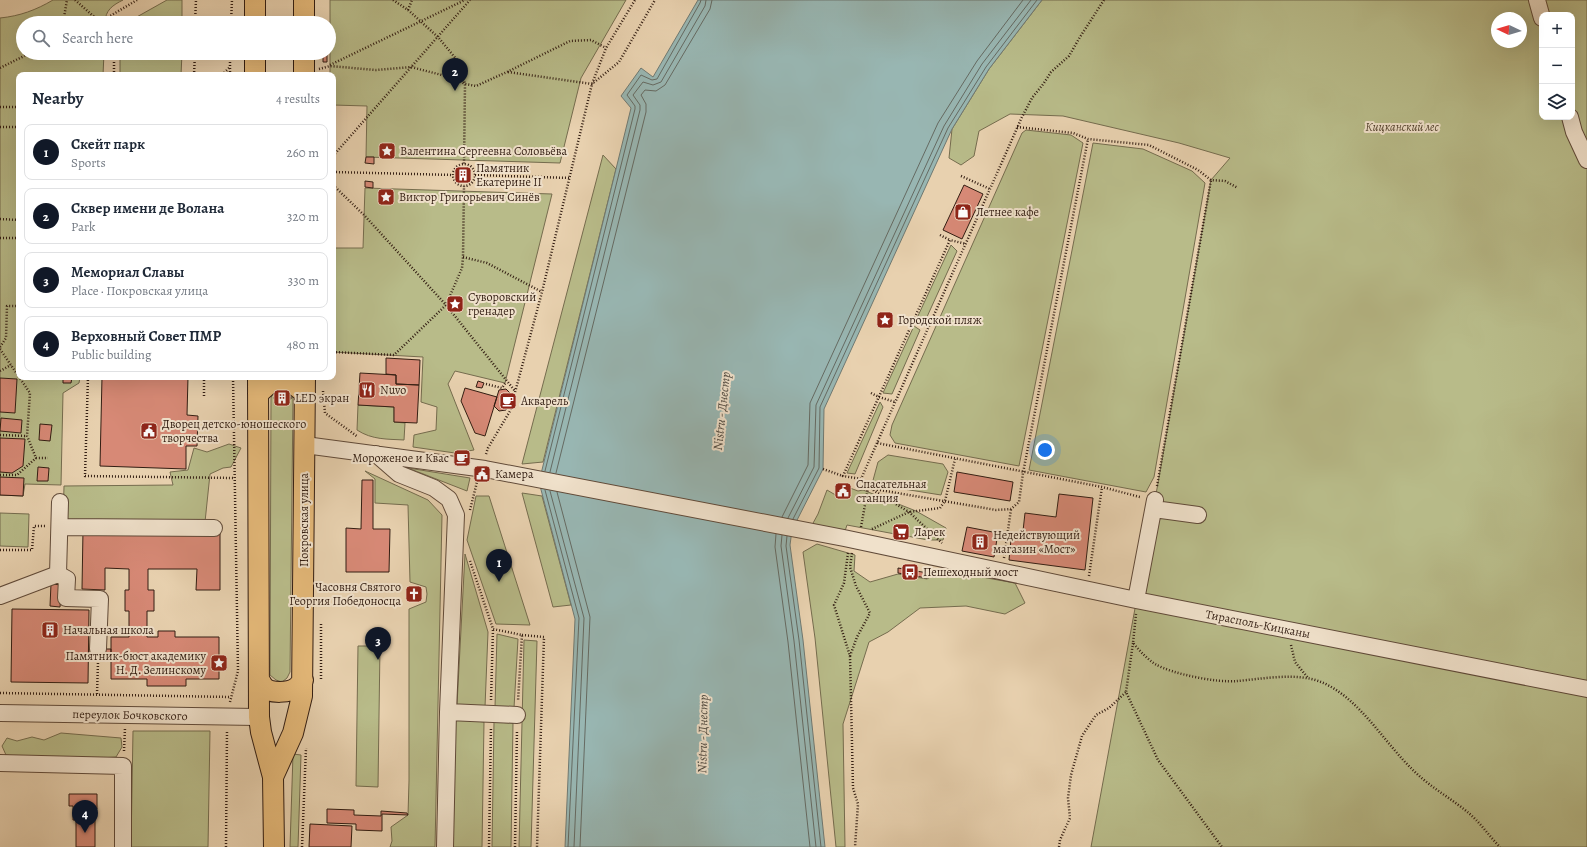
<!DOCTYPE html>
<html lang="en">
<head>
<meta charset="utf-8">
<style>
	body { margin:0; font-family:Alegreya,serif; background:#f6f6f7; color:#1f2937 }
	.controls { position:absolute; right:12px; top:12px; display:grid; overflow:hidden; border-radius:8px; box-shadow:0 4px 16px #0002 }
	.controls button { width:36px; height:36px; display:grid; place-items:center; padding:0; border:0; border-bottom:1px solid #e0e1e3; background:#fff; color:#1f2937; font:20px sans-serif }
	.compass { position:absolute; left:1491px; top:12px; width:36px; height:36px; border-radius:50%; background:#fff; box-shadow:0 4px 16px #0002; rotate:274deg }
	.you { position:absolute; left:1045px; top:450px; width:14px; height:14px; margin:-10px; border:3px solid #fff; border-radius:50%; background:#1a73e8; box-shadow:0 0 0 6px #1a73e833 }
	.badge { display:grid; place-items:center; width:26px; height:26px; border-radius:50%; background:#111827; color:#fff; font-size:13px; font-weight:700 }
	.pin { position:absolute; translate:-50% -33px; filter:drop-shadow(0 1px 2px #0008) }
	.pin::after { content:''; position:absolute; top:21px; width:14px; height:12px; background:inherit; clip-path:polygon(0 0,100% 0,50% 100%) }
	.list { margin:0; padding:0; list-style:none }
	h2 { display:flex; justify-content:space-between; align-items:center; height:52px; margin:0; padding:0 16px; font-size:17px }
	h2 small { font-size:13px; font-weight:400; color:#747a83 }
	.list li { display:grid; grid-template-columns:26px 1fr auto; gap:12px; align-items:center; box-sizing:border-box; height:56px; margin:0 8px 8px; padding:0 8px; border:1px solid #e0e1e3; border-radius:8px }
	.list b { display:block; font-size:15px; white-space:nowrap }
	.list p { margin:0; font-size:13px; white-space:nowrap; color:#747a83 }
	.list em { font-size:13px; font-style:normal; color:#747a83 }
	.icon { flex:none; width:22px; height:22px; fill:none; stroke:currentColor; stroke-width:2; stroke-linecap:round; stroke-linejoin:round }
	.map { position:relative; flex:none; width:1587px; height:847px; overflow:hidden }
	.search { position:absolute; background:#fff; box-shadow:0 4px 16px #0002; left:16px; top:16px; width:320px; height:44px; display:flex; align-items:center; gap:10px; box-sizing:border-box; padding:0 14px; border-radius:22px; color:#747a83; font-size:15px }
	.panel { position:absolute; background:#fff; box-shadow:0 4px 16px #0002; left:16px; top:72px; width:320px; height:308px; border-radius:8px }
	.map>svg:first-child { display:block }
</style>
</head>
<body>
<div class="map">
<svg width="1587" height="847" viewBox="0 0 1587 847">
	<rect width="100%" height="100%" fill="#e8d1af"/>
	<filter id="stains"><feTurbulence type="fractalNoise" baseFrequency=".005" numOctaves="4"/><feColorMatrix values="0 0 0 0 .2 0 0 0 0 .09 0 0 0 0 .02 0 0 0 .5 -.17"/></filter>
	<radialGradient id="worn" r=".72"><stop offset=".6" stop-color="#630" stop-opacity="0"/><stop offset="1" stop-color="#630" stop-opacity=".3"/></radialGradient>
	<path fill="#b8bb89" stroke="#756c4e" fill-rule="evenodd" d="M53 0H123C113 5 105 10 105 23H23V53H104L103 75H19V377H80L79 383 63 393 61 485 25 484 23 496 0 495V18C20 16 36 10 53 0Z
		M167 0H182V23H126Z
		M330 0H626L581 78 560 163 366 157 367 106 333 105V75H330Z
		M1042 0H1587V847H1091L1155 500 1211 180 1230 158 1179 143 1063 116 1010 114 979 131 974 156 961 165 949 158 952 129 989 69ZM1542 15H1572V117H1542ZM1497 18H1521V42H1497Z
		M120 53H182L181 75H120Z
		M1026 130 1071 135 1083 143 1019 466 895 443 890 435 892 425 1022 133Z
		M1093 143 1143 149 1192 171 1205 183 1154 477 1146 492 1029 470Z
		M603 155 616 169 543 462 522 464Z
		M365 188 552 194 505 383 455 371 448 384 474 450 455 453 413 447 414 435 436 430 437 407 421 402 423 357 333 352V248H363Z
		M951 245 957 251 926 319 917 318Z
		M914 326 920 330 892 394 883 393Z
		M288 391 293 398 290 672 287 678 282 682 276 680 270 675 271 398 273 392Z
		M880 402 883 407 855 474 847 473Z
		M358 405 394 407V422L405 423 404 440C388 439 372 440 357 430Z
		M229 444 241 448 231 467 223 468 210 474 205 522 63 523 64 486 173 485 170 472 188 470 194 448 207 452Z
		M888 455 943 464 948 472 941 495 872 484 878 462Z
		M408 468 470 478 467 491Z
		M365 471 428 500 442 515 435 847H390L392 841 391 827 408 815 409 781V609L426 602 427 594 426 587 410 582 408 505 375 503V479Z
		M850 488 858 491 863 490 916 511 946 528 943 540H928L907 536 908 530 896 528 895 534 847 525 845 531 812 525 818 514 827 490 839 497 847 496Z
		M522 493 542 496 571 605 553 607Z
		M476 496H489L530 625 496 624 467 540Z
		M0 513 29 514 28 547 0 546Z
		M817 544 855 555 854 571 870 582 898 574 927 579 942 570 1015 583 1025 603 1005 614 966 606 920 608 888 632 869 642 843 724 845 847H836L815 638 803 552Z
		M465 554 488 632 485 707 457 705Z
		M497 634 518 639 514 708 495 707Z
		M524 640 537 641 531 847H519Z
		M358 646H380L378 787 356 786Z
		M453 718 484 722 482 847H451Z
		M494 722 513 723 511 847H492Z
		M133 731H210L208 847H131Z
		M61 733 121 738 122 747 116 757 53 761 6 755 2 746 7 738 17 741 32 737 44 740Z
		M293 754 301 755 298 847H290Z"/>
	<path fill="#98b6b2" stroke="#6f7972" d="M698 0H1042L989 69 952 129 824 409 823 469 792 530 790 545 803 640 825 847H565L575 619 539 482 631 108 621 96 641 68 653 77Z"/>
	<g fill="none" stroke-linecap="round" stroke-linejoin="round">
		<path stroke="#656a62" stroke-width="1" d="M545 471 635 109V106L627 95 641 75 652 80 657 79 700 3 701 0
			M550 472 640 110V105L633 95 643 82 653 85 661 82 705 6 706 0
			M556 473 646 112V104L641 95 645 90 656 91 665 85 710 9 712 0
			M545 490 579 618 568 847
			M550 491 584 618 574 847
			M557 492 590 617 580 847
			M782 517 808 465 810 403 938 123 977 61 1023 0
			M788 518 814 467 816 405 944 126 982 64 1031 0
			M793 519 819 468 820 407 948 128 986 67 1037 0
			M776 534 775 547 788 642 810 847
			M782 535 781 546 794 641 816 847
			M787 536 786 546 799 640 821 847"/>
	</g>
	<path fill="#d78976" stroke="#321d12" d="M323 54H327V62H323Z
		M366 157H374V164L365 163Z
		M460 171 467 172V178H460Z
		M365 181 373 182V188L365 187Z
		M964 185 983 194 962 239 943 230Z
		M386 358 420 360 419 385 396 384V375L386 374Z
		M360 373 396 375V384L419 385 417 423 394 422V407L358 405Z
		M63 377H72L71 383H63Z
		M102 377H188L187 415 198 416 197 446H186V469L100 466Z
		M0 378 17 379 15 413 0 412Z
		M478 381 484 383 482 388 476 387Z
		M465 388 497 397 485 436 475 433 461 401Z
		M506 389 511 394 506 410 499 411 494 406 499 390Z
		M274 397H291V399H274Z
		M1 418 22 420 21 433 0 431Z
		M40 424 52 425 50 441 39 440Z
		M0 438 25 439 23 466 12 473 0 472Z
		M38 467 49 468 48 481H37Z
		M957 472 1013 482 1010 501 954 492Z
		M0 477 24 478 23 496 0 495Z
		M362 480H373V529H390L389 572H346V528L361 529Z
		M844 487 847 492 841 495 839 489Z
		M1059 494 1093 498 1085 570 1009 560 1011 539 1022 540 1025 513 1056 517Z
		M967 527 998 533 994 557 962 551Z
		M897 529 906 531V535L896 533Z
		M83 530 220 531V590H196L197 569H148V590H154V611H147V637H158V631H175V637H219V679H186V686H147V679H111V637H129V611H125V590H129V569L105 568V590L82 589Z
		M898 568 928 573 927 578 898 573Z
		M51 584 62 585 60 607 50 606Z
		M410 589 420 590 419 599H410Z
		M12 609 89 610 88 683 11 682Z
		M89 649H111V658H88Z
		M69 794H97V809H95V847H76V820H73V806H69Z
		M327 809 354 810V815L381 816V811L407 813 408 815 382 814V831L356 830V824L327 823Z
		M310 824 352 826 351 847H309Z"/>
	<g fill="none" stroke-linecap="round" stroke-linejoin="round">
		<g stroke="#604a39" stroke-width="18">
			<path id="minor" d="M1537 0 1542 18
				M1570 117 1574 132 1587 160
				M305 445 485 469 844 538 1136 600 1587 689
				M376 454 399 474 434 488 449 499 456 515 448 712 445 847
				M1154 509 1198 515
				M60 527 214 528
				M58 574 60 502
				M0 596 58 574 67 579 66 598 100 599 98 649
				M1136 600 1155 500
				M448 712 517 715
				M0 713 259 717
				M0 763 123 766V847"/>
		</g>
		<g stroke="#321d12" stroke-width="22">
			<path id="major" d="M255 0V23
				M304 0V23
				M255 53V75
				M304 53V75
				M258 377 259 717 261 732 273 777 274 847
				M258 394 270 383H292L305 393
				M259 679C260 681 262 685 264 687 270 694 290 693 297 687 299 686 301 682 303 680
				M273 777 293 733 302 696 305 377"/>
		</g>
		<path stroke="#321d12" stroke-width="2.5" stroke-dasharray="1 2" stroke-linecap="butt" d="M75 0 99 21
			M393 0 408 10 438 37 457 60 465 84 464 164
			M1104 0 1080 37 1069 56 1051 72 1044 83 1032 98 1022 117 877 443 1102 487 1140 497
			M408 10 412 0
			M63 23 67 0
			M94 23 105 19 137 0
			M115 23V14
			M195 23 196 0
			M231 23 232 0
			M330 65 465 0
			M0 68 30 53
			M319 69 330 66 376 70 411 67 457 79 465 84 476 86 507 72 570 41 591 40 606 48
			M508 72 592 84 619 62 655 0
			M114 75V53
			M194 75 195 53
			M222 75 230 67
			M230 75V53
			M0 107H19
			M0 127H19
			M1017 127 1073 133 1088 139 1149 145 1198 170 1211 180 1225 181 1238 188
			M333 156 470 0
			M453 175a11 11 0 1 1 22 0a11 11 0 1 1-22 0Z
			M333 172 453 175
			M475 175 570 178
			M961 176 990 189
			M333 185 364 215 446 305 515 391
			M0 219 19 220
			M940 235 950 240
			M0 238H19
			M463 257 487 263 542 292
			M905 317 930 326
			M0 347 6 338 7 306H19
			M0 349 30 393 27 436 36 458H48
			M333 352 394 355 446 305 462 268 463 257 464 186
			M0 371 11 365
			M88 377 85 476 234 478
			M204 377V397
			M486 384 502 388 506 382
			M323 391 325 413 358 437
			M871 393 879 397 895 402
			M0 435 27 436
			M877 443 861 479 868 488 996 510 1011 509 1019 502 1023 473 1088 139
			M486 454 488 448 510 411 542 292 592 84 606 48 635 0
			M823 469 843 476
			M0 475H17L36 458
			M861 479 843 476 950 240 966 244
			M1157 486 1211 180
			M873 490 909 512 942 543
			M470 510 477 482
			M861 527 868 488
			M872 529 909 512 940 508 945 501 955 459
			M0 550H32L34 526H45
			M848 553 844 583 834 605 850 656 853 788 858 804 855 847
			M1004 558 1011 509
			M470 561 493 629 522 635 518 701
			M1089 576 1102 487
			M1136 614 1133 643C1140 651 1146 658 1155 664 1172 674 1217 683 1237 681 1262 679 1297 672 1321 682 1359 697 1385 744 1414 771 1431 788 1454 800 1471 815 1482 825 1490 837 1500 847
			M522 635 544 637 537 847
			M1133 643 1126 692 1158 760 1222 847
			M1291 645 1295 662 1308 678
			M850 656 857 637 870 613 856 586 850 567 852 553
			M321 679V622
			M0 693 231 697
			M97 694 98 662
			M491 700 493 629
			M230 702 238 671 233 377
			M124 751 125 728
			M226 847 227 730
			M302 847 306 748
			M489 847 491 727
			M515 847 517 730
			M1059 847 1060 840 1070 818 1068 798 1071 775 1082 736 1096 715 1109 708 1126 692"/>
		<use href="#minor" stroke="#f0e1cb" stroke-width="16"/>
		<use href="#major" stroke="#e4b878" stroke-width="20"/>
	</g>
	<defs>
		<g id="sight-square" transform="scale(0.9)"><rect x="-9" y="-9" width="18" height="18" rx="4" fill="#8f2418" stroke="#f0e1cb"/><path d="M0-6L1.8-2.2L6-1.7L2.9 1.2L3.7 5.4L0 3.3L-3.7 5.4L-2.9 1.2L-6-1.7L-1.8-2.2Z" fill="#fff"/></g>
		<g id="building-square" transform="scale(0.9)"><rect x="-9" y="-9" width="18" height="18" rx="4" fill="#8f2418" stroke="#f0e1cb"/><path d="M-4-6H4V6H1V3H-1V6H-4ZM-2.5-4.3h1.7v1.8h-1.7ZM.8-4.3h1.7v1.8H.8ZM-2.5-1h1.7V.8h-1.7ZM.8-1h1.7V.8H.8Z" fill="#fff"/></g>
		<g id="shop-square" transform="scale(0.9)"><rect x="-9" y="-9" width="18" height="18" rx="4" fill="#8f2418" stroke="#f0e1cb"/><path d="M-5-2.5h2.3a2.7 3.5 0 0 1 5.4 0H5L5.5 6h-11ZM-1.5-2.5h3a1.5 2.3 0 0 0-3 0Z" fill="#fff"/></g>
		<g id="restaurant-square" transform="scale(0.9)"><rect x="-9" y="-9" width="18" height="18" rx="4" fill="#8f2418" stroke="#f0e1cb"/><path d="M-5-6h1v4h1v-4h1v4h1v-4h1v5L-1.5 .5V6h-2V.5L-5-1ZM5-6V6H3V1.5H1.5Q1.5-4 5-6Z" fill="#fff"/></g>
		<g id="cafe-square" transform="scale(0.9)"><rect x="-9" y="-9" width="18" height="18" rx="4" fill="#8f2418" stroke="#f0e1cb"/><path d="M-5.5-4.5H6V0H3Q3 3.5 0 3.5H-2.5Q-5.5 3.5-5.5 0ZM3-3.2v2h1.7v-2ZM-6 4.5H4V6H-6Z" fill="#fff"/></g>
		<g id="civic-square" transform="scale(0.9)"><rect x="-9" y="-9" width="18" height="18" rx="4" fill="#8f2418" stroke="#f0e1cb"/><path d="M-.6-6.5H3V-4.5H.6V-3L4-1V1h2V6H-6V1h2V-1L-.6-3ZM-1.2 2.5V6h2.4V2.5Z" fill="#fff"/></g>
		<g id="supermarket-square" transform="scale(0.9)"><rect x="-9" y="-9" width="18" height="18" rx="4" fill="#8f2418" stroke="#f0e1cb"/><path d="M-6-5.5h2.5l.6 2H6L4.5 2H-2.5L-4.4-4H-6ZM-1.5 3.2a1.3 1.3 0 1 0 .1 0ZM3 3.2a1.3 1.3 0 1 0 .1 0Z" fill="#fff"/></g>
		<g id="bus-square" transform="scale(0.9)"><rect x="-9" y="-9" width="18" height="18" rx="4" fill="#8f2418" stroke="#f0e1cb"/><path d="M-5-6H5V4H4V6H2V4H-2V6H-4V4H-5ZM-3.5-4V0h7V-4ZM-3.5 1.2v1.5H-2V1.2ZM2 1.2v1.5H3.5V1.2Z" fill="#fff"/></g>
		<g id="church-square" transform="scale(0.9)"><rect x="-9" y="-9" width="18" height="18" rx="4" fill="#8f2418" stroke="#f0e1cb"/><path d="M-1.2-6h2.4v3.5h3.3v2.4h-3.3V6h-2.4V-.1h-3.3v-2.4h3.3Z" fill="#fff"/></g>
	</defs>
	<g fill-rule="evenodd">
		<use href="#sight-square" x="387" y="151"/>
		<use href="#building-square" x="463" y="175"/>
		<use href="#sight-square" x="386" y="197"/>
		<use href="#shop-square" x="963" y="212"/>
		<use href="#sight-square" x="455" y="304"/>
		<use href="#sight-square" x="885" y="320"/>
		<use href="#restaurant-square" x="367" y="390"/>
		<use href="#building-square" x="282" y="398"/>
		<use href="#cafe-square" x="508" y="401"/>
		<use href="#civic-square" x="149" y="431"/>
		<use href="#cafe-square" x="462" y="458"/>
		<use href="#civic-square" x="482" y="474"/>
		<use href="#civic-square" x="843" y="491"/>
		<use href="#supermarket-square" x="901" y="532"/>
		<use href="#building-square" x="980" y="542"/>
		<use href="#bus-square" x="910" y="572"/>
		<use href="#church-square" x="414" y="594"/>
		<use href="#building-square" x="50" y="630"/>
		<use href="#sight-square" x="219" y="663"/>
	</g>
	<g text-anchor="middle" stroke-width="4" stroke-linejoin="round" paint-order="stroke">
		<g font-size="12" font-style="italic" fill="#544430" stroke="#f0e1cb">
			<text x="1402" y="131">Кицканский лес</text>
		</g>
		<g font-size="12" fill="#321d12" stroke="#f0e1cb" text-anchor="start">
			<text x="400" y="155">Валентина Сергеевна Соловьёва</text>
			<text x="476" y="172">Памятник<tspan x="476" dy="14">Екатерине II</tspan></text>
			<text x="399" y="201">Виктор Григорьевич Синёв</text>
			<text x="976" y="216">Летнее кафе</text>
			<text x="468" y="301">Суворовский<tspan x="468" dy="14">гренадер</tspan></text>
			<text x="898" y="324">Городской пляж</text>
			<text x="380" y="394">Nuvo</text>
			<text x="295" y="402">LED экран</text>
			<text x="521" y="405">Акварель</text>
			<text x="162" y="428">Дворец детско-юношеского<tspan x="162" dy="14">творчества</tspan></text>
			<text x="449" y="462" text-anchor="end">Мороженое и Квас</text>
			<text x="495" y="478">Камера</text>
			<text x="856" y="488">Спасательная<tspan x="856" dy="14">станция</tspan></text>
			<text x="914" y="536">Ларек</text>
			<text x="993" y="539">Недействующий<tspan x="993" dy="14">магазин «Мост»</tspan></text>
			<text x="923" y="576">Пешеходный мост</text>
			<text x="401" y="591" text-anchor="end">Часовня Святого<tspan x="401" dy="14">Георгия Победоносца</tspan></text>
			<text x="63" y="634">Начальная школа</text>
			<text x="206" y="660" text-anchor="end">Памятник-бюст академику<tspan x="206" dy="14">Н. Д. Зелинскому</tspan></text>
		</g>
		<g font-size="12" fill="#321d12" stroke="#f0e1cb">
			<text transform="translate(304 520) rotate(-90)" y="4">Покровская улица</text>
			<text transform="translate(1258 624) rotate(11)" y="4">Тирасполь-Кицканы</text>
			<text transform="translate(130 715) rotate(1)" y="4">переулок Бочковского</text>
		</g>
		<g font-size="13" font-style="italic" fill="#514b42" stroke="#f0e1cb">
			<text transform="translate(721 411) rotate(-84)" y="5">Nistru - Днестр</text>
			<text transform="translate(702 734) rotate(-89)" y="5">Nistru - Днестр</text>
		</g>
	</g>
	<rect width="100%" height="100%" filter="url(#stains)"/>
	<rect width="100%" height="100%" fill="url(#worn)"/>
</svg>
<div class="controls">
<button>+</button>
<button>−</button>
<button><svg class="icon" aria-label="layers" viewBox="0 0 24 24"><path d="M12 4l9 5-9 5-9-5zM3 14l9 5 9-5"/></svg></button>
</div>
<svg class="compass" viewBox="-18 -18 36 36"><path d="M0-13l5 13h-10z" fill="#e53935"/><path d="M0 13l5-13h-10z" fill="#747a83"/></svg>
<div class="you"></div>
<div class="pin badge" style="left:499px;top:582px">1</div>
<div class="pin badge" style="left:455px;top:91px">2</div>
<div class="pin badge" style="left:378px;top:660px">3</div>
<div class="pin badge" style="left:85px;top:833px">4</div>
<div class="search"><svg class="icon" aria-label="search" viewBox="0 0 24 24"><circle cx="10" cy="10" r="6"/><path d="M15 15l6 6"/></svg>Search here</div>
<section class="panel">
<h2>Nearby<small>4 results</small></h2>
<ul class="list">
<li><span class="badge">1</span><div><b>Скейт парк</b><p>Sports</p></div><em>260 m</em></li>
<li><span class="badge">2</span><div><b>Сквер имени де Волана</b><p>Park</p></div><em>320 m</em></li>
<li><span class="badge">3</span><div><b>Мемориал Славы</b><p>Place · Покровская улица</p></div><em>330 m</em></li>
<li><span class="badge">4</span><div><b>Верховный Совет ПМР</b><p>Public building</p></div><em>480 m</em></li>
</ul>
</section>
</div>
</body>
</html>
